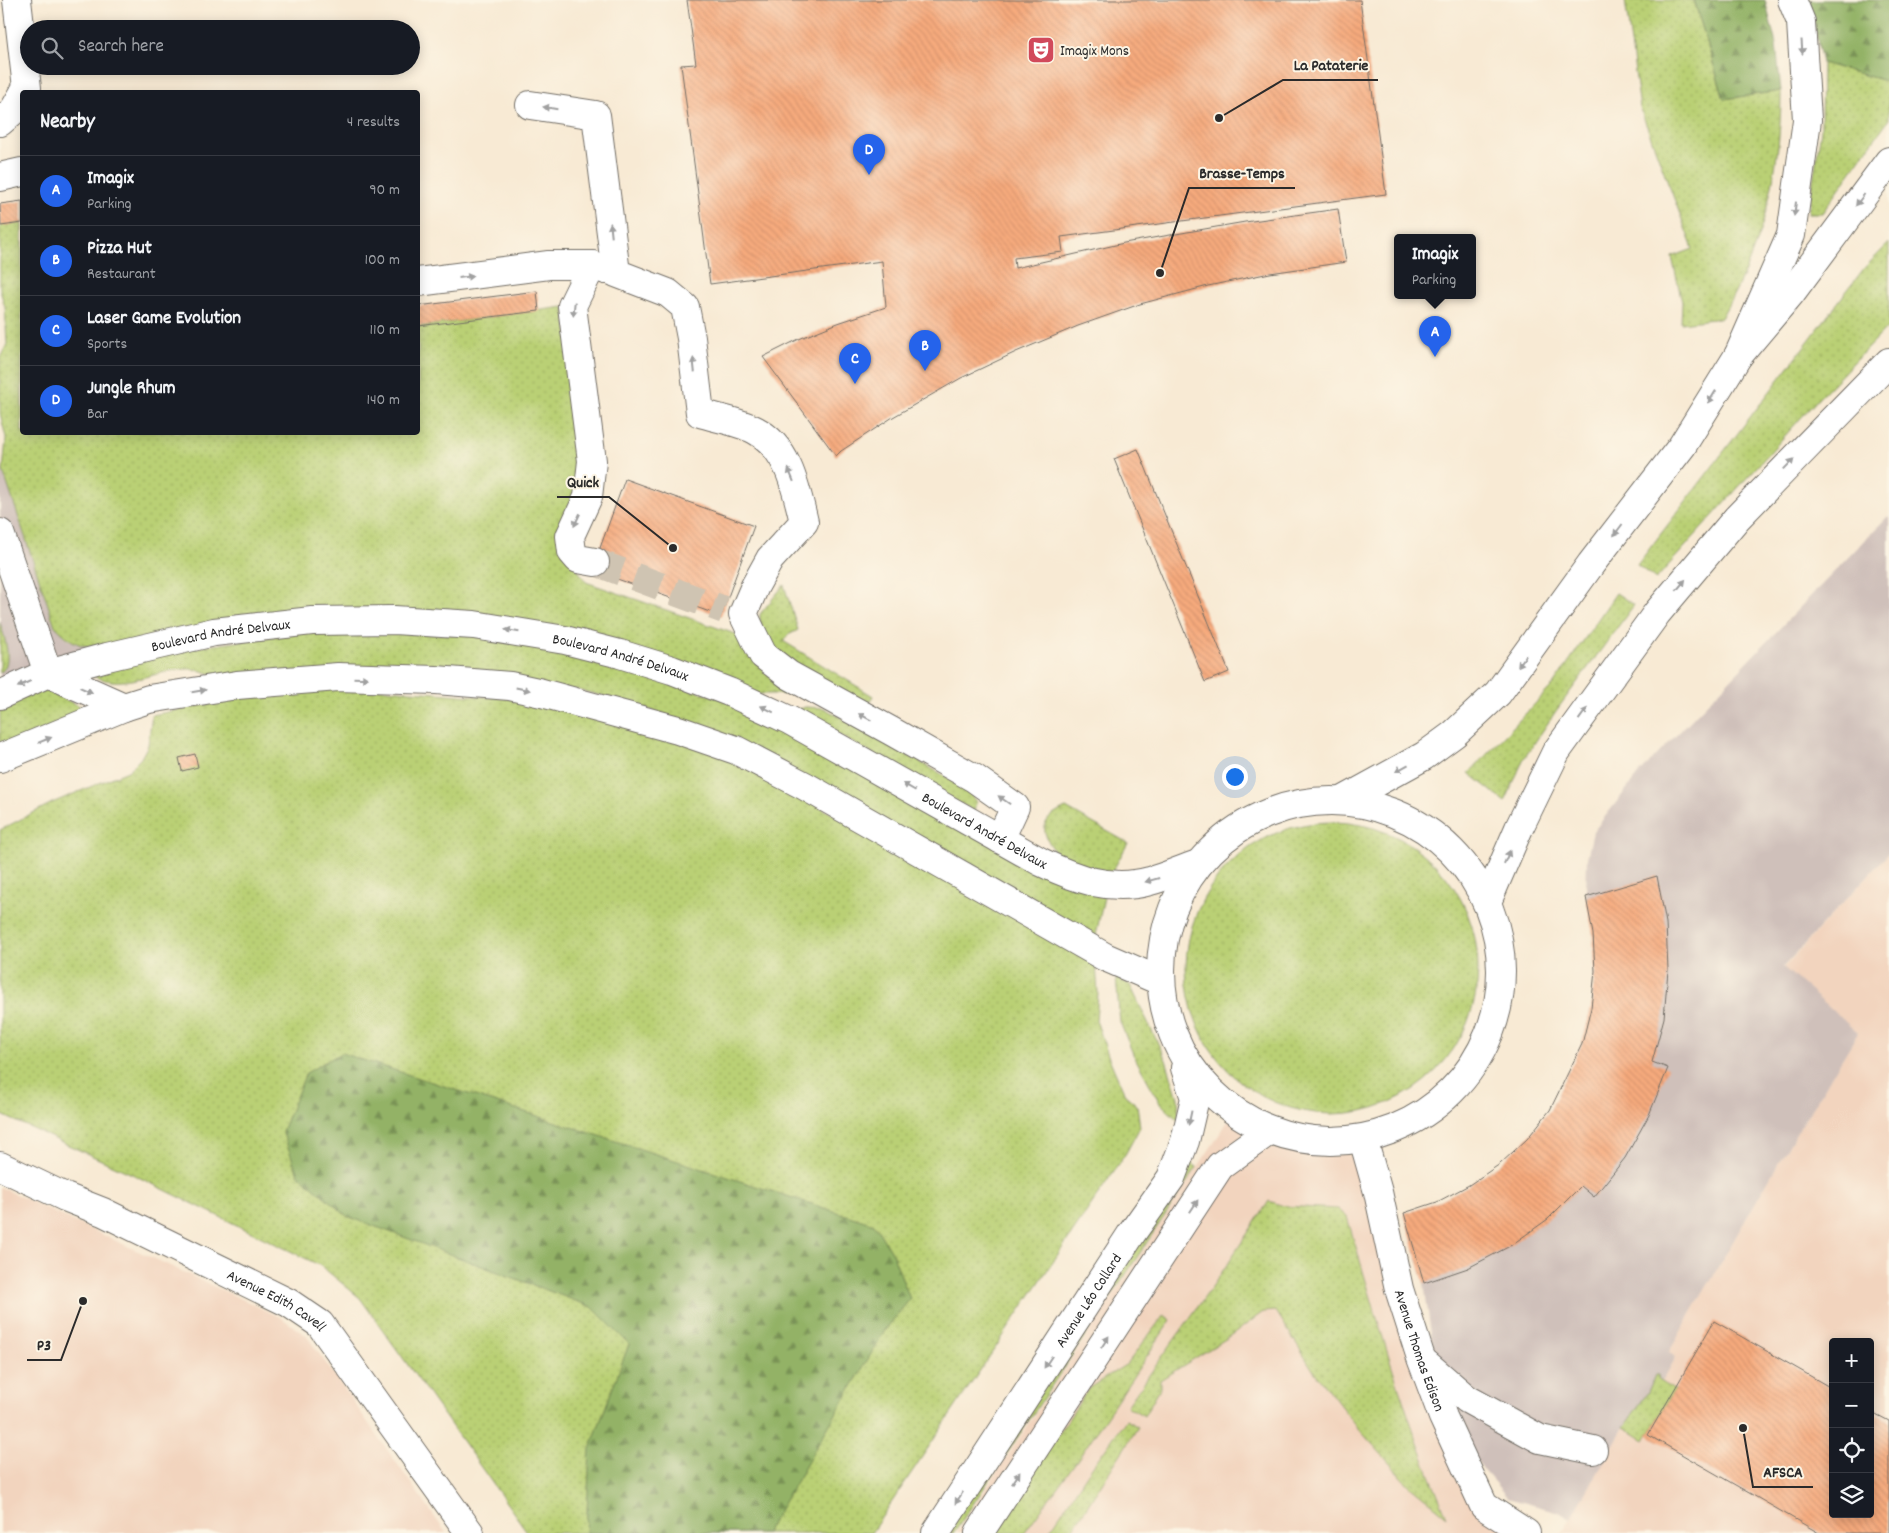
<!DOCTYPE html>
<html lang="en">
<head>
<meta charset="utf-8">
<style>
	body { margin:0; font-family:Dekko,sans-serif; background:#20242c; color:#f1f3f6 }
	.controls { position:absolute; right:15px; bottom:15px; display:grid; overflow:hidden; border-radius:5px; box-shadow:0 2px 12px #0003 }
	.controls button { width:45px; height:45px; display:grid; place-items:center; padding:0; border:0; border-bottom:1px solid #363941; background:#171b24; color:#f1f3f6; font:25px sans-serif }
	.you { position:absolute; left:1234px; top:776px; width:18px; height:18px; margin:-12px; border:4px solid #fff; border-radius:50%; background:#1a73e8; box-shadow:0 0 0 8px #1a73e833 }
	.badge { display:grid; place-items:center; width:32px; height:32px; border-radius:50%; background:#2563eb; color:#fff; font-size:16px; font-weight:700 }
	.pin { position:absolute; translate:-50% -41px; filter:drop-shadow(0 1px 2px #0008) }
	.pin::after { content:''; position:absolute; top:26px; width:18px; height:15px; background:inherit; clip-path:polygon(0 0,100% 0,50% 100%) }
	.popup { position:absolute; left:1394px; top:234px; width:82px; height:65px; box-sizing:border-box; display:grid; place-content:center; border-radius:5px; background:#171b24; filter:drop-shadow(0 1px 4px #0005); font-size:16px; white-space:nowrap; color:#9ea1a6 }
	.popup b { font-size:19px; color:#f1f3f6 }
	.popup::after { content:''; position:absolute; left:50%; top:100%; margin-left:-10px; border:10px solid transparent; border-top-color:#171b24 }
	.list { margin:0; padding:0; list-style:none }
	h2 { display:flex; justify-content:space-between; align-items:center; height:65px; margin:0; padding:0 20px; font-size:21px }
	h2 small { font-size:16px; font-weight:400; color:#9ea1a6 }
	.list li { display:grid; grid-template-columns:32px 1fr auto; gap:15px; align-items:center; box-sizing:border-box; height:70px; padding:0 20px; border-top:1px solid #363941 }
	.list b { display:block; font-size:19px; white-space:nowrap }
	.list p { margin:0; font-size:16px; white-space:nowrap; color:#9ea1a6 }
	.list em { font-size:16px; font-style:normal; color:#9ea1a6 }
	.icon { flex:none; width:28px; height:28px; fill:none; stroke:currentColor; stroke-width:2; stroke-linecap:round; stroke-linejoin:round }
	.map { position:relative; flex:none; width:1889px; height:1533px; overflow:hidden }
	.search { position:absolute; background:#171b24; box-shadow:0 2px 12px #0003; left:20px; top:20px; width:400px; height:55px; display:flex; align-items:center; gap:12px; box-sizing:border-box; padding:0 18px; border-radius:28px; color:#9ea1a6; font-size:19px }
	.panel { position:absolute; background:#171b24; box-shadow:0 2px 12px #0003; left:20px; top:90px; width:400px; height:345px; border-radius:5px }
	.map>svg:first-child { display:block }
</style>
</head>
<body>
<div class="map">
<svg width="1889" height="1533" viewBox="0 0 1889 1533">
	<defs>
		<pattern id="grass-dots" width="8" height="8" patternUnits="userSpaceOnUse" patternTransform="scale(1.25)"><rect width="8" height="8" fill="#bad074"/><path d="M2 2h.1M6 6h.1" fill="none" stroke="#a0b365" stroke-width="1.8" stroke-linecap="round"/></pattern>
		<pattern id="forest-firs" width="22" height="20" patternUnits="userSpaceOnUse" patternTransform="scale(1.25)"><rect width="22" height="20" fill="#93b266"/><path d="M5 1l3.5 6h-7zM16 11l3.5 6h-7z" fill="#789154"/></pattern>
		<pattern id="building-back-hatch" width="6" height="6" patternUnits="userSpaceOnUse" patternTransform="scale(1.25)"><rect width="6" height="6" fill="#f6aa7d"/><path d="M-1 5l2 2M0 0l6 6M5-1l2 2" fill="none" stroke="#d3926c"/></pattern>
	</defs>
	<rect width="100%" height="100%" fill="#fcf5e5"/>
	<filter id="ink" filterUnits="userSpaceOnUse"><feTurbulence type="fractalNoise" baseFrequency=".02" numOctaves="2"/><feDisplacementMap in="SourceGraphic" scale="10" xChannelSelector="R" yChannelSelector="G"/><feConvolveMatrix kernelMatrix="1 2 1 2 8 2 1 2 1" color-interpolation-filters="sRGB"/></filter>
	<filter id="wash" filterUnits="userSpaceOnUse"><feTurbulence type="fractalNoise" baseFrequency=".0096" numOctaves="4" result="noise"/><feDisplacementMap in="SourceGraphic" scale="20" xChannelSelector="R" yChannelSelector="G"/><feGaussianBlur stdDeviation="1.12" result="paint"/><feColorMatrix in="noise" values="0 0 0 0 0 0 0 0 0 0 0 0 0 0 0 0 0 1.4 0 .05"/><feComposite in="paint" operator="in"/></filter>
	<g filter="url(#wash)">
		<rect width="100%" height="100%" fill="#f8ead4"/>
		<path fill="#f2d4be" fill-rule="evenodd" d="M1889 853V1533H1562L1624 1427 1648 1392 1655 1375 1662 1381 1676 1357 1668 1353 1783 1155 1858 1033 1783 968ZM1833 1342H1870V1514H1833Z
			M1234 1112 1269 1131 1316 1141 1363 1139 1484 1506 1526 1533H957Z
			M0 1187 280 1317 306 1335 446 1533H0Z"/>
		<path fill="#cfc0ba" d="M0 463 55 626 69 640 88 647 0 682Z
			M1889 515V853L1783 967 1858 1033 1783 1155 1669 1352 1676 1357 1662 1382 1659 1381 1655 1376 1648 1392 1624 1427 1571 1519 1559 1512 1508 1498 1474 1459 1454 1413 1434 1356 1424 1283 1404 1213 1437 1202 1469 1185 1500 1164 1527 1139 1550 1110 1582 1044 1591 1008 1595 971 1593 934 1586 897 1587 858 1593 832 1637 776Z"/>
		<path fill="url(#grass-dots)" stroke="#727e50" d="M1625 0H1694L1724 99 1781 91C1781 148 1772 203 1751 256 1743 278 1732 298 1721 318L1681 323 1682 302 1672 257 1693 249 1640 108Z
			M1822 63 1889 82V119L1822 213H1808L1821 130Z
			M22 223V432H418V327L564 307 587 471 569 557 586 582 741 636 790 687 786 694H756L455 614 106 646C80 648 73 644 55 626L3 471 6 438 0 413V358L7 344 5 307 0 290V226Z
			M1889 243V326L1818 399 1656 579 1637 565 1865 267Z
			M784 585 798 630 788 635 783 641 873 696 867 706 788 662 766 641 760 628V614Z
			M1616 593 1634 605 1556 711 1523 760 1505 802 1469 773 1553 685Z
			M0 623C4 636 14 663 0 673Z
			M313 631 471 635 564 650 725 700 1104 897 1095 940 667 715 612 698 578 690 215 675C205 672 195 668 185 669 151 671 120 693 88 673L158 653Z
			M349 686 547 702 734 758 1096 964 1098 993 1096 1020 1109 1058 1125 1095 1137 1105 1140 1127 1126 1153 871 1533H528L360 1298 321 1266 132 1174 0 1114V830L52 803 128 771 141 758 148 745 152 715 240 698Z
			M41 689 82 707 99 710 0 750V707Z
			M805 707 824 708 966 788 976 802 974 811 796 711Z
			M1066 808 1128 843 1112 872C1093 870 1076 865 1059 856 1055 854 1053 848 1050 844 1038 824 1048 816 1066 808Z
			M1186 968a146 146 0 1 1 292 0a146 146 0 1 1-292 0Z
			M1116 977 1130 985 1166 1060 1178 1098 1179 1121 1160 1103 1133 1054 1120 1022Z
			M1189 1162 1197 1167 954 1533H943Z
			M1269 1201 1284 1206 1338 1209 1347 1217C1377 1317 1405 1420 1447 1516L1410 1486 1356 1426 1313 1370 1276 1311 1263 1312 1232 1335 1160 1380V1388L1144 1416 1127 1406 1212 1287Z
			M1164 1315 1171 1320 1078 1459 1024 1533H993L1089 1388 1127 1364Z
			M1655 1375H1658L1659 1381 1674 1390 1645 1440 1624 1427 1648 1392Z
			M1126 1420 1138 1427 1070 1533H1048L1087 1474Z"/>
		<path fill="url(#forest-firs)" stroke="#5f6e48" d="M1694 0H1765L1776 44 1781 91 1724 99Z
			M1807 0H1889V82L1822 63 1811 10Z
			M341 1053 874 1224 893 1255 910 1299 885 1330 766 1533H586L590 1449 629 1344 592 1307 347 1216 298 1174 282 1131 306 1073Z"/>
		<g id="blocks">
			<path fill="url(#building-back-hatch)" d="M687 0H1360L1386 194 1061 237 1063 252 1014 258 1015 268 1124 243 1245 222 1338 209 1346 262 1270 273 1208 286 1140 304 1078 326 1016 352 961 378 893 417 841 451 836 456 763 357 799 339 838 323 886 307 882 261 710 284 681 65 696 64Z
				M22 201V223L1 226 0 204Z
				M537 291 539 311 418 326V306Z
				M1138 449 1229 672 1205 682 1114 459Z
				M625 479 754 526 721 616 592 570Z
				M195 754 198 767 182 771 179 758Z
				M1657 876 1666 923 1668 970 1664 1018 1652 1062 1668 1068 1649 1115 1625 1158 1594 1197 1581 1186 1548 1219 1510 1246 1468 1268 1424 1283 1404 1213 1437 1202 1469 1185 1500 1164 1527 1139 1550 1110 1582 1044 1591 1008 1595 971 1593 934 1586 897Z
				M1714 1321 1833 1389V1514H1870V1411L1889 1421V1533H1819L1648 1435Z"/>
		</g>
	</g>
	<g filter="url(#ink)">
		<use href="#blocks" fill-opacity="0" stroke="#736e66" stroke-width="1"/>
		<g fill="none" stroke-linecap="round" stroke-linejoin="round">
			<path stroke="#cfc4b2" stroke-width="28" stroke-dasharray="28 14" stroke-linecap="butt" d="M595 562 724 610"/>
			<g stroke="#736e66" stroke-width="30">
				<g id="minor">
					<path d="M17 0 27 88 24 92"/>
					<path d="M530 105 596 115 616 273 668 293 685 307 691 338 700 413C716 418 740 422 755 430 788 447 796 488 804 522L770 559 755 586 743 614 763 655 789 675 891 731 974 778 1015 807 1000 839"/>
					<path d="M0 122 14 110 22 96"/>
					<path d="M0 177 22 172"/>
					<path d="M592 265 572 306 592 461 588 497 570 536 572 552 578 559 595 562"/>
					<path d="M418 282 549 265H592L606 270"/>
					<path d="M0 533 48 673"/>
					<path d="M48 673 124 707"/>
					<path id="s1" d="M0 695 48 673 107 657 214 632 312 621 394 620 474 625 565 640 620 654 672 670 729 692 789 720 1041 862C1076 879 1111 892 1150 881 1166 877 1182 869 1198 864"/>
					<path d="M0 758 124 707 149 699 237 685 338 677 436 680 510 686 542 693 678 730 736 750 805 786 1105 957 1160 981"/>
					<circle cx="1331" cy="971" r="170"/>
					<path d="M1342 801 1424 756 1454 734 1498 693 1591 564 1682 446 1738 356 1791 293 1889 161"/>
					<path d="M1487 902 1519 828 1556 752 1657 613 1737 518 1889 362"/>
					<path id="s2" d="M1363 1139 1378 1192 1399 1289 1421 1358 1443 1417 1484 1506 1526 1533"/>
					<path id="s3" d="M0 1166 65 1197 103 1212 289 1303 320 1324 470 1533"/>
					<path d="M1423 1361 1467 1399 1540 1439 1593 1450"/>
					<path id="s4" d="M936 1533 1132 1233 1171 1178 1185 1141 1195 1098 1185 1068"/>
					<path d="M979 1533 1220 1166 1269 1131"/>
				</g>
			</g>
			<g stroke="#736e66" stroke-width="30">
				<path id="highway" d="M1738 356 1791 235 1807 120 1801 22 1792 0"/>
			</g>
			<use href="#minor" stroke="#fff" stroke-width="28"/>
			<use href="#highway" stroke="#fff" stroke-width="28"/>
		</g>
		<defs><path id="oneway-solid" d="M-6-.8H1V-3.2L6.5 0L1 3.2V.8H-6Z" transform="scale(1.25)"/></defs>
		<g fill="#a0a0a0">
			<use href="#oneway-solid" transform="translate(1802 47) rotate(86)"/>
			<use href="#oneway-solid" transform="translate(550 108) rotate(-171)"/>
			<use href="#oneway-solid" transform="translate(1860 200) rotate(127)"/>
			<use href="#oneway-solid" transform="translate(1795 209) rotate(98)"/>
			<use href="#oneway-solid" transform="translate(611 230) rotate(-96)"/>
			<use href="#oneway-solid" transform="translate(466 277) rotate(-7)"/>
			<use href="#oneway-solid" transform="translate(574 309) rotate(96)"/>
			<use href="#oneway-solid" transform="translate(694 365) rotate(-96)"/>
			<use href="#oneway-solid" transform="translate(1712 397) rotate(122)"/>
			<use href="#oneway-solid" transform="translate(1789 464) rotate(-46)"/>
			<use href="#oneway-solid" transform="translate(791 475) rotate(-112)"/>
			<use href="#oneway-solid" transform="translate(577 520) rotate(115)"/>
			<use href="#oneway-solid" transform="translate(1618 530) rotate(127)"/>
			<use href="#oneway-solid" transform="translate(1681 585) rotate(-50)"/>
			<use href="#oneway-solid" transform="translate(512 631) rotate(-170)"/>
			<use href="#oneway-solid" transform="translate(1522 661) rotate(126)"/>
			<use href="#oneway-solid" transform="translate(361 678) rotate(1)"/>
			<use href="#oneway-solid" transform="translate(24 684) rotate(155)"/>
			<use href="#oneway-solid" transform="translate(523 689) rotate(11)"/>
			<use href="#oneway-solid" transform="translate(86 690) rotate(24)"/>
			<use href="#oneway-solid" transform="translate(199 691) rotate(-9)"/>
			<use href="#oneway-solid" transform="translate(767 709) rotate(-154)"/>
			<use href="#oneway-solid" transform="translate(1583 714) rotate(-54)"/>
			<use href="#oneway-solid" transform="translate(865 717) rotate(-152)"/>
			<use href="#oneway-solid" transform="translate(45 740) rotate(-22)"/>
			<use href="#oneway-solid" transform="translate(1402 768) rotate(151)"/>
			<use href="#oneway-solid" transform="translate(909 787) rotate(-150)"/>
			<use href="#oneway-solid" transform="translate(1004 800) rotate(-145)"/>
			<use href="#oneway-solid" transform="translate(1507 857) rotate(-66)"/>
			<use href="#oneway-solid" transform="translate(1152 880) rotate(164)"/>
			<use href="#oneway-solid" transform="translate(1190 1118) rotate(102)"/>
			<use href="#oneway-solid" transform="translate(1194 1206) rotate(-57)"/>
			<use href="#oneway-solid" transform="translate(1105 1342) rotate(-57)"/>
			<use href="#oneway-solid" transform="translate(1048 1362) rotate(123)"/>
			<use href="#oneway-solid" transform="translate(1016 1478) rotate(-57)"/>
			<use href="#oneway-solid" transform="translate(959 1498) rotate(123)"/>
		</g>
	</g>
	<defs>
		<g id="theatre-square" transform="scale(1.4375)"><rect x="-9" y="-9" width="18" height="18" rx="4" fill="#d1495b" stroke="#fcf5e5"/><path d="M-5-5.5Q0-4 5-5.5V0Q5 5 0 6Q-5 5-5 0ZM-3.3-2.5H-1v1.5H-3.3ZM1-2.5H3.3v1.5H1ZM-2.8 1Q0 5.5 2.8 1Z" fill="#fff"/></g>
	</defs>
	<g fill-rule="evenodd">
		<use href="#theatre-square" x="1041" y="50"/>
	</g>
	<g text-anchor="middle" stroke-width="4" stroke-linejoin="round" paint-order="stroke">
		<g font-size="15" fill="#2b2b2b" stroke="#fcf5e5" text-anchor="start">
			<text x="1060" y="55">Imagix Mons</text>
		</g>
		<g font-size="15" fill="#2b2b2b" stroke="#fcf5e5">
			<text dy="5" stroke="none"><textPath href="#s1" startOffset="230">Boulevard André Delvaux</textPath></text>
			<text dy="5" stroke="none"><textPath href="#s1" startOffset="635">Boulevard André Delvaux</textPath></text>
			<text dy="5" stroke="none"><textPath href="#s1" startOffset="1040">Boulevard André Delvaux</textPath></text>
			<text dy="5" stroke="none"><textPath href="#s4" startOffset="278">Avenue Léo Collard</textPath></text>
			<text dy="5" stroke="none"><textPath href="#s3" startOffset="308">Avenue Edith Cavell</textPath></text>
			<text dy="5" stroke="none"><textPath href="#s2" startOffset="219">Avenue Thomas Edison</textPath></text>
		</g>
	</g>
	<path fill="none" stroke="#2b2b2b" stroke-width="2" d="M1219 118L1283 80H1378M1160 273L1189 188H1295M673 548L609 497H557M83 1301L61 1360H27M1743 1428L1753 1487H1813"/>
	<g fill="#2b2b2b" stroke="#fcf5e5" stroke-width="2">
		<circle cx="1219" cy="118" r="5"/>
		<circle cx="1160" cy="273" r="5"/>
		<circle cx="673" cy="548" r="5"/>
		<circle cx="83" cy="1301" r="5"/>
		<circle cx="1743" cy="1428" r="5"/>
	</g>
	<g font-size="16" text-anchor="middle" font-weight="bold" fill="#2b2b2b" stroke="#fcf5e5" stroke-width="4" stroke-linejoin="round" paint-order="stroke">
		<text x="1331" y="70">La Pataterie</text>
		<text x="1242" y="178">Brasse-Temps</text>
		<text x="583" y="487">Quick</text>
		<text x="44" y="1350">P3</text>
		<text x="1783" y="1477">AFSCA</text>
	</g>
</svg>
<div class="controls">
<button>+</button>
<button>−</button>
<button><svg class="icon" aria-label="locate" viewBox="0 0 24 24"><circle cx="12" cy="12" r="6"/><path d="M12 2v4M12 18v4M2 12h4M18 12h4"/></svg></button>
<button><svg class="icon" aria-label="layers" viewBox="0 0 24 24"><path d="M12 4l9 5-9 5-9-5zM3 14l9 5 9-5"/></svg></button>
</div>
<div class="you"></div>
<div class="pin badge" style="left:1435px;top:357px">A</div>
<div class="popup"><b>Imagix</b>Parking</div>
<div class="pin badge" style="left:925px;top:371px">B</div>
<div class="pin badge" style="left:855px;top:384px">C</div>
<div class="pin badge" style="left:869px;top:175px">D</div>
<div class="search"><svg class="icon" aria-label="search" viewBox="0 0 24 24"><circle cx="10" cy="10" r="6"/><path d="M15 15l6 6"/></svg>Search here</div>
<section class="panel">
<h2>Nearby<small>4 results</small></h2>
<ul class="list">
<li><span class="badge">A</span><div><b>Imagix</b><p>Parking</p></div><em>90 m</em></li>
<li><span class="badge">B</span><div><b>Pizza Hut</b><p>Restaurant</p></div><em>100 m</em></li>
<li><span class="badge">C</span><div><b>Laser Game Evolution</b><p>Sports</p></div><em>110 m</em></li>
<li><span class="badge">D</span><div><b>Jungle Rhum</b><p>Bar</p></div><em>140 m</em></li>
</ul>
</section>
</div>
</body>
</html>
